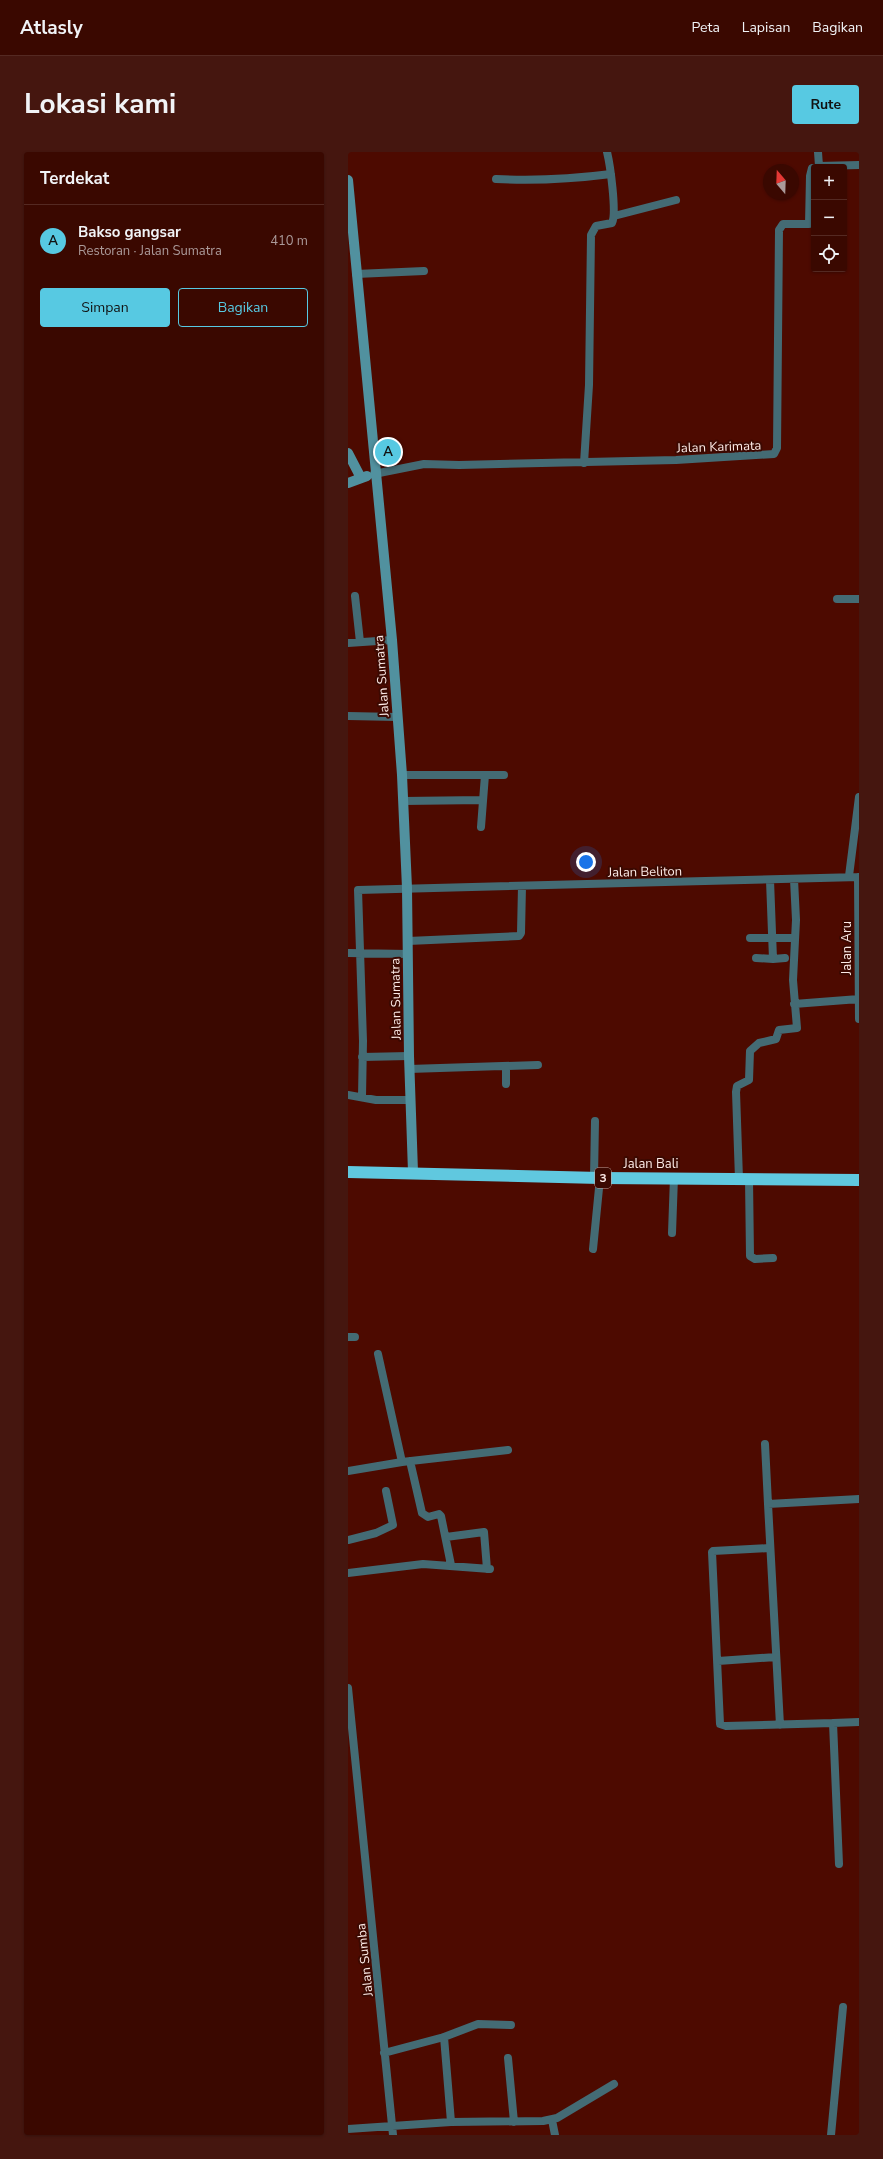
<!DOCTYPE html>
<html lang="id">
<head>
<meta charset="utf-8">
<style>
	body { margin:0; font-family:"Nunito Sans",sans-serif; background:#45160f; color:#f1f3f6 }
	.controls { position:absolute; right:12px; top:12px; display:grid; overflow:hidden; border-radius:4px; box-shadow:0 1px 3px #0004 }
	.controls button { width:36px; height:36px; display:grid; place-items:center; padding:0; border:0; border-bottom:1px solid #542922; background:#3a0800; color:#f1f3f6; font:20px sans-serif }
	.compass { position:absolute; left:415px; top:12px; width:36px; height:36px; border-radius:50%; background:#3a0800; box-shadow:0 1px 3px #0004; rotate:341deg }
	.you { position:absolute; left:238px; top:710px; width:14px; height:14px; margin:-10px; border:3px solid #fff; border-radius:50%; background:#1a73e8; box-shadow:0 0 0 6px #1a73e833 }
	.badge { display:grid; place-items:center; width:26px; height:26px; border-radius:50%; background:#57c9e2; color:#111; font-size:13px; font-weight:700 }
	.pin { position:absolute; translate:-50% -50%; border:2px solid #fff; box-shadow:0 1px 4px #0006 }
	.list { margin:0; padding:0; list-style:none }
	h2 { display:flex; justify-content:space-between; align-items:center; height:52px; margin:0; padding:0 16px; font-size:17px }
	h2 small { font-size:13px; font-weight:400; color:#ab9a99 }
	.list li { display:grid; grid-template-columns:26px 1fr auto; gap:12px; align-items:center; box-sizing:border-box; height:72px; padding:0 16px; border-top:1px solid #542922 }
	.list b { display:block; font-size:15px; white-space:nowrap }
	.list p { margin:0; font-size:13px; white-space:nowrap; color:#ab9a99 }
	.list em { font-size:13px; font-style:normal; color:#ab9a99 }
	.actions { display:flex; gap:8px; padding:12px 16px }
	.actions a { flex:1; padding:9px 0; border:1px solid #57c9e2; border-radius:4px; text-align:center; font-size:14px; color:#57c9e2 }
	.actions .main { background:#57c9e2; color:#111 }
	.icon { flex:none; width:22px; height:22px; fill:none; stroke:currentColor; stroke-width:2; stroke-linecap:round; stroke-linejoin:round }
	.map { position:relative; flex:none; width:511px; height:1983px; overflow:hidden; border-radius:4px }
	header { display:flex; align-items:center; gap:24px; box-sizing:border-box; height:56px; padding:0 20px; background:#3a0800; border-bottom:1px solid #542922 }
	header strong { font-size:19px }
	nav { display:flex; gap:22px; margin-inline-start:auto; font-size:14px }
	.intro { display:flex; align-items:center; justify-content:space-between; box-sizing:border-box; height:96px; padding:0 24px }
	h1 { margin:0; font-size:28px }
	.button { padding:10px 18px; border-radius:4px; background:#57c9e2; color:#111; font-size:14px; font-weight:700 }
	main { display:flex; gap:24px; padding:0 24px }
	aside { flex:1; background:#3a0800; border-radius:4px; box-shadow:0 1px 3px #0004 }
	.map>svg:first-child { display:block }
</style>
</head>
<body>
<header>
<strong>Atlasly</strong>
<nav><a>Peta</a><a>Lapisan</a><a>Bagikan</a></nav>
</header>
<div class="intro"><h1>Lokasi kami</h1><a class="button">Rute</a></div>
<main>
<aside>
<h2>Terdekat<small></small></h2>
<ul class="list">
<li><span class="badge">A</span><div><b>Bakso gangsar</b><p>Restoran · Jalan Sumatra</p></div><em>410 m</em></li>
</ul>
<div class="actions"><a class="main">Simpan</a><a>Bagikan</a></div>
</aside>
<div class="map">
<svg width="511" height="1983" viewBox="0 0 511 1983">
	<rect width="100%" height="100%" fill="#4d0a00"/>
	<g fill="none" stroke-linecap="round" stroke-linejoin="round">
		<path stroke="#446b74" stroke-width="8" d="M470 0 471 14
			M148 27C187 29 224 27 263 22
			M266 64 328 48
			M8 122 76 119
			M236 311 241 233 243 83 248 74 264 71C269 61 262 12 259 0
			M26 322 76 312 111 313 328 308 426 302 429 296 431 78 435 72H461L462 24 464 16 471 14 511 13
			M7 444 12 490
			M489 447H511
			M0 491 44 488
			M0 564 49 565
			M54 623H156
			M55 649 135 648
			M133 675 137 623
			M501 724 511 645
			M510 725 511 867
			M402 786H443
			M60 789 171 784 173 781 174 734
			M0 801 60 802
			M408 806 425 807 422 728
			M425 807 437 806
			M446 852 511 847
			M14 905 61 904
			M158 915V932
			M61 917 190 913
			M0 943 28 948H63
			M14 945 15 889 10 738 511 725
			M246 1025 247 969
			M391 1027 388 940 389 934 401 928 402 899 411 891 428 887 431 878 449 876 445 828 448 768 446 727
			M401 1027 402 1104 407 1107 425 1106
			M324 1081 326 1025
			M245 1097 252 1026
			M0 1185H7
			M30 1202 54 1310
			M417 1292 420 1352
			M62 1309 74 1361 80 1365 91 1362 93 1364 103 1413
			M0 1319 54 1310 160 1298
			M98 1385 136 1380 139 1417
			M0 1388 28 1381 45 1373 38 1339
			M422 1396 365 1399 364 1400 372 1572 378 1574 485 1571
			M0 1421 75 1412 142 1417
			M370 1509 428 1505
			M0 1536 45 1983
			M432 1573 420 1352 511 1347
			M491 1712 485 1571 511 1570
			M96 1885 103 1970
			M36 1901 96 1885 130 1872 163 1873
			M160 1906 166 1970
			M204 1968 207 1983
			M0 1977 103 1970 195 1969 209 1966 266 1932
			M483 1983 495 1855"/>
		<path stroke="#51919f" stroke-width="10" d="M0 28 44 488 54 623 59 736 61 904 65 1020
			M0 301 13 326
			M0 331 19 324"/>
		<path stroke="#60c8df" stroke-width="12" d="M0 1020 252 1026 511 1028"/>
	</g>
	<g text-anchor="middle" stroke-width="4" stroke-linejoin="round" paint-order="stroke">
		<rect fill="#3b0901" stroke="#c2a6a1" stroke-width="1" x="247" y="1016" width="16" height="20" rx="3"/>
		<g font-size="12" font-weight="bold" fill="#fceae6">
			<text x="255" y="1030">3</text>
		</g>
		<g font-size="13" fill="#fceae6" stroke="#3b0901">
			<text transform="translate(371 294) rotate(-2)" y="5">Jalan Karimata</text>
			<text transform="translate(33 524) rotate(-94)" y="5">Jalan Sumatra</text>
			<text transform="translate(297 719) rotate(-1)" y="5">Jalan Beliton</text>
			<text transform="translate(498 796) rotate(-90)" y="5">Jalan Aru</text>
			<text transform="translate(47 847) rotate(-91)" y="5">Jalan Sumatra</text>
			<text x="303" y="1016">Jalan Bali</text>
			<text transform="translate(16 1808) rotate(-96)" y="5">Jalan Sumba</text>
		</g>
	</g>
</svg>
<div class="controls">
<button>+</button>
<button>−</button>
<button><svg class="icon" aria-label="locate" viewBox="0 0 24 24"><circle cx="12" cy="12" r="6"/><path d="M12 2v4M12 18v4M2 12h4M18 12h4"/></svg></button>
</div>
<svg class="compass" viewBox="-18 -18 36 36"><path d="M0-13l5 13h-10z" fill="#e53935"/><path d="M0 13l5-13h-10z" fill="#ab9a99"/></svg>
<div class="you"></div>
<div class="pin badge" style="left:40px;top:300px">A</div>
</div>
</main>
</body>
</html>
